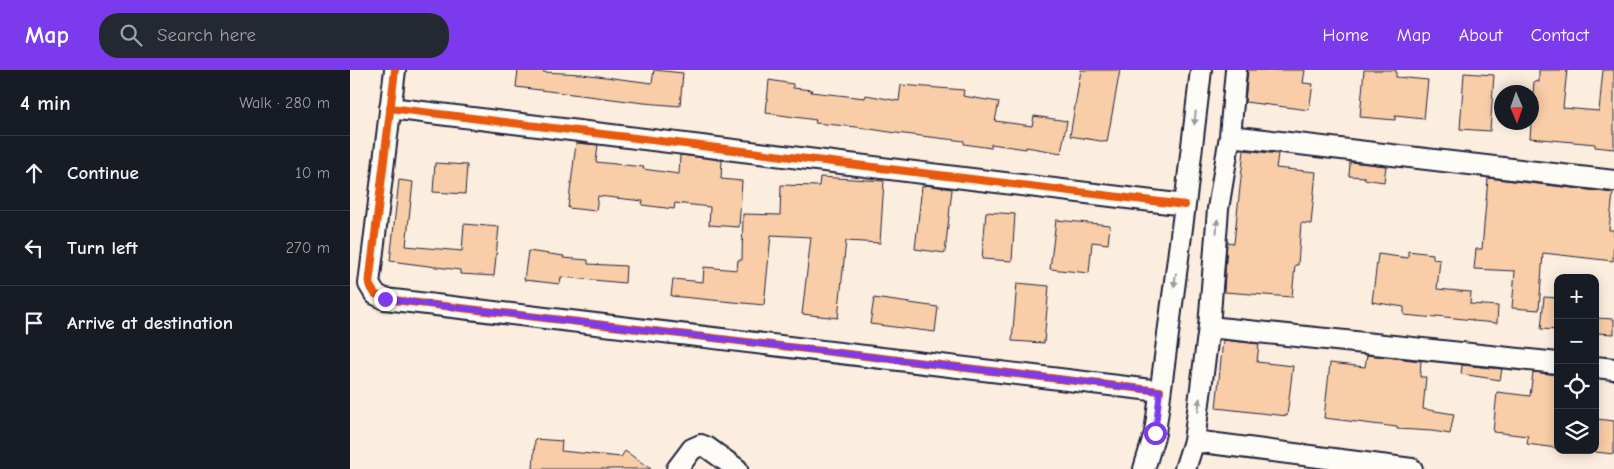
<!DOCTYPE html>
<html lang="en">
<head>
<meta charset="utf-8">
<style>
	body { margin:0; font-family:"Comic Neue",sans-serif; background:#242831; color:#f1f3f6 }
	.controls { position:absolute; right:15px; bottom:15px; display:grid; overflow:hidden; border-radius:10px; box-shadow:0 2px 12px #0003 }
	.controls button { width:45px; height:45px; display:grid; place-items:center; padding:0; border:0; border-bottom:1px solid #363941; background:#171b24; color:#f1f3f6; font:25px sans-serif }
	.compass { position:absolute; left:1144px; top:15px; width:45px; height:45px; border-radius:50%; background:#171b24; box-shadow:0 2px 12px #0003; rotate:178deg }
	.stop { position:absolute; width:15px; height:15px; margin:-11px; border:4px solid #7c3aed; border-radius:50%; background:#fff }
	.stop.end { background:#7c3aed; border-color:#fff; box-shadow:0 1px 5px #0008 }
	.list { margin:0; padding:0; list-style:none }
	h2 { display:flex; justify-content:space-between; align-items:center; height:65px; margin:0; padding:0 20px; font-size:21px }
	h2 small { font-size:16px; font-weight:400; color:#9ea1a6 }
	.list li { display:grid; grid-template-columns:32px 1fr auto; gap:15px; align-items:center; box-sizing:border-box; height:75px; padding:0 20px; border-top:1px solid #363941 }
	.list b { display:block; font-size:19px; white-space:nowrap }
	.list em { font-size:16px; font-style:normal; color:#9ea1a6 }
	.icon { flex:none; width:28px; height:28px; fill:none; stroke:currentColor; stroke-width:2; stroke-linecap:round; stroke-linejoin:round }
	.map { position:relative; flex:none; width:1264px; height:399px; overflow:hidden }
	header { display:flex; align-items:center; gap:30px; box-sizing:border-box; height:70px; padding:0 25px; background:#7c3aed; color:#fff }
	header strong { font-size:24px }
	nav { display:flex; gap:28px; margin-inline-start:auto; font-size:18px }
	.search { width:350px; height:45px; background:#242831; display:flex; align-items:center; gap:12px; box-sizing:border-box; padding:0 18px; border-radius:20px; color:#9ea1a6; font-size:19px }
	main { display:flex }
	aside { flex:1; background:#171b24 }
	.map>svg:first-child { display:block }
</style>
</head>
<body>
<header>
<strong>Map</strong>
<div class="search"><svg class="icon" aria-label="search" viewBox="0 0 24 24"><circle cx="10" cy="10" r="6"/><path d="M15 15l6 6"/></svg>Search here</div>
<nav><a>Home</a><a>Map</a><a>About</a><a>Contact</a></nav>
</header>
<main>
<aside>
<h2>4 min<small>Walk · 280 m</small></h2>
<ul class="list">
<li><svg class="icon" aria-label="ahead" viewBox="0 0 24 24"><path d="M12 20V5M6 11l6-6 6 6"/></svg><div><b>Continue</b></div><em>10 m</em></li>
<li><svg class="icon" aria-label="left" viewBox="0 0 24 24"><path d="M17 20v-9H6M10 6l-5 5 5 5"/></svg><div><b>Turn left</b></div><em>270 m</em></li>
<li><svg class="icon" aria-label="arrive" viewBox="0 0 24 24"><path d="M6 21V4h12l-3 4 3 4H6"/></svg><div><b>Arrive at destination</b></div></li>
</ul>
</aside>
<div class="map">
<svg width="1264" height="399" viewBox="0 0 1264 399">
	<rect width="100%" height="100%" fill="#fceedf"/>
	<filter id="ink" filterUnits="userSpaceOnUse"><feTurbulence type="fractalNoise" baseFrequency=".02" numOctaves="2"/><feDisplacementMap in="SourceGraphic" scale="10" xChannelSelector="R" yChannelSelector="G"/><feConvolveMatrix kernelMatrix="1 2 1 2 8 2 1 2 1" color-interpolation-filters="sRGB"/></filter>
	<g filter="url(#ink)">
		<path fill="#f8cda7" stroke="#22223b" d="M168 0H193V2L232 4 302 13 304 0 333 3 330 36 294 33 166 17Z
			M731 0H770L757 72 720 66Z
			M898 0H955L953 13 963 14 959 40 895 32Z
			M1014 0H1046V7L1078 10 1074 49 1045 46V50L1010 47Z
			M1189 0H1217L1213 38 1249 41 1253 0H1264V79L1245 77V74L1180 68 1184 11 1189 12Z
			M1114 3 1144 5 1140 61 1110 59Z
			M419 10 443 14V18L462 20 461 22 515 28 516 25 549 31 551 15 614 20 613 26 649 32 645 51 682 56 684 46 717 51 711 83 676 77V79L641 74V78L614 74V71L546 63 507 57 465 53 466 50 416 43Z
			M226 73 248 75 246 92 294 97 293 99 329 104 330 85 372 90 371 109 392 111 389 157 359 155 360 137 325 133 324 139 292 135 293 131 248 126 246 141 218 138Z
			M894 80 928 84 926 98 966 102 961 154 951 153 948 195H945L942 227 874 222 877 172 884 173Z
			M1000 92 1036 96 1034 112 1014 109 1015 107 999 106Z
			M85 93 117 95 115 124 83 122Z
			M470 107 534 111 530 173 496 171 488 248 452 244 461 167 421 165 414 235 321 226 323 209 353 212 354 197 387 200 388 190H392L393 144 430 145 431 115 469 116Z
			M1138 108 1263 123 1259 160H1264L1263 191 1193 183 1189 240 1162 238 1165 201 1124 199 1126 179H1132Z
			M49 110 63 112 56 176 112 181 114 154 149 157 144 206 110 204V200L40 191Z
			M575 115 602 119 595 183 565 179 572 116H575Z
			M636 142 665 144 662 191 632 189Z
			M706 150 760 155 758 174 742 172 739 203 700 199Z
			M178 181 214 186 213 188 238 190V194L276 196 275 213 211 207 210 214 174 210Z
			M1058 181 1083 184V189L1090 190 1087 219 1121 222 1120 234 1148 236 1147 253 1123 251V250L1086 246V248L1054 245V237L1022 232 1028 184 1058 188Z
			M667 213 699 216 694 273 662 271Z
			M1194 227 1208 228V260L1191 259Z
			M524 228 588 237 585 262 520 254Z
			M1245 248 1264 249V264L1245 263Z
			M873 270 909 274 907 292 943 296 937 346 866 338Z
			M1017 285 1071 291 1070 307H1076L1073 339 1104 344 1100 364 1082 361 1047 359V357L974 348 980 293 1015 297Z
			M1112 295 1152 299 1150 310 1111 304Z
			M1183 302 1208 305V363L1206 378 1177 374 1178 366 1143 362 1147 322 1180 326Z
			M1247 349 1264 351V384L1245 382Z
			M185 369 212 371 211 381 271 387 275 381 301 399H183Z"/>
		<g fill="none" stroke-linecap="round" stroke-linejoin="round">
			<g stroke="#22223b" stroke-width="24">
				<path id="street" d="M45 0 19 214 25 224 35 229 810 321
					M40 38 835 135
					M880 66 1264 111
					M859 257 1208 293
					M1245 297 1264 299
					M844 371 1062 399
					M327 399 342 379 351 375 358 378 387 399
					M794 399 805 363 835 135 851 0
					M835 399 844 371 859 257 868 139 880 66 886 0"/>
			</g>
			<use href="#street" stroke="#fdfcf7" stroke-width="20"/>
			<g stroke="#fdfcf7" stroke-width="11">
				<path id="cycleway" d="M45 0 19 214 25 224 35 229 810 321
					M40 38 835 135"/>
			</g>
			<use href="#cycleway" stroke="#e8590c" stroke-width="8"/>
		</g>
		<defs><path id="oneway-solid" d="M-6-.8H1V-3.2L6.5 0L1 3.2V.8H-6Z" transform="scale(1.25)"/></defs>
		<g fill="#9a9aa2">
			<use href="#oneway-solid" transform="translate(845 48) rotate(96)"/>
			<use href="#oneway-solid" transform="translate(867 156) rotate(-86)"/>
			<use href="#oneway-solid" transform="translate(825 210) rotate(98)"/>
			<use href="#oneway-solid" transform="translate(849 335) rotate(-83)"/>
		</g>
	</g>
	<g fill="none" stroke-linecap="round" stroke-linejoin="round" filter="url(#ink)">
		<path stroke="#7c3aed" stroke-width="6" d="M35 229 810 321 805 363"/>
	</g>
</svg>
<div class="controls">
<button>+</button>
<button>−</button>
<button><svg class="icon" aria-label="locate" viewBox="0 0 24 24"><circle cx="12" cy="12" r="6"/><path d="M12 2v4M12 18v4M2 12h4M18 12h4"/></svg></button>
<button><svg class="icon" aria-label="layers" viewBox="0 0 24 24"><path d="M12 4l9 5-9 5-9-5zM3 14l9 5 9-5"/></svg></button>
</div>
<svg class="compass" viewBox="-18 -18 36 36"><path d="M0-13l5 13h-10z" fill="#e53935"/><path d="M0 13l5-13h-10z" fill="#9ea1a6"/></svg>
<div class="stop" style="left:805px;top:363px"></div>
<div class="stop end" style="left:35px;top:229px"></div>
</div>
</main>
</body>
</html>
